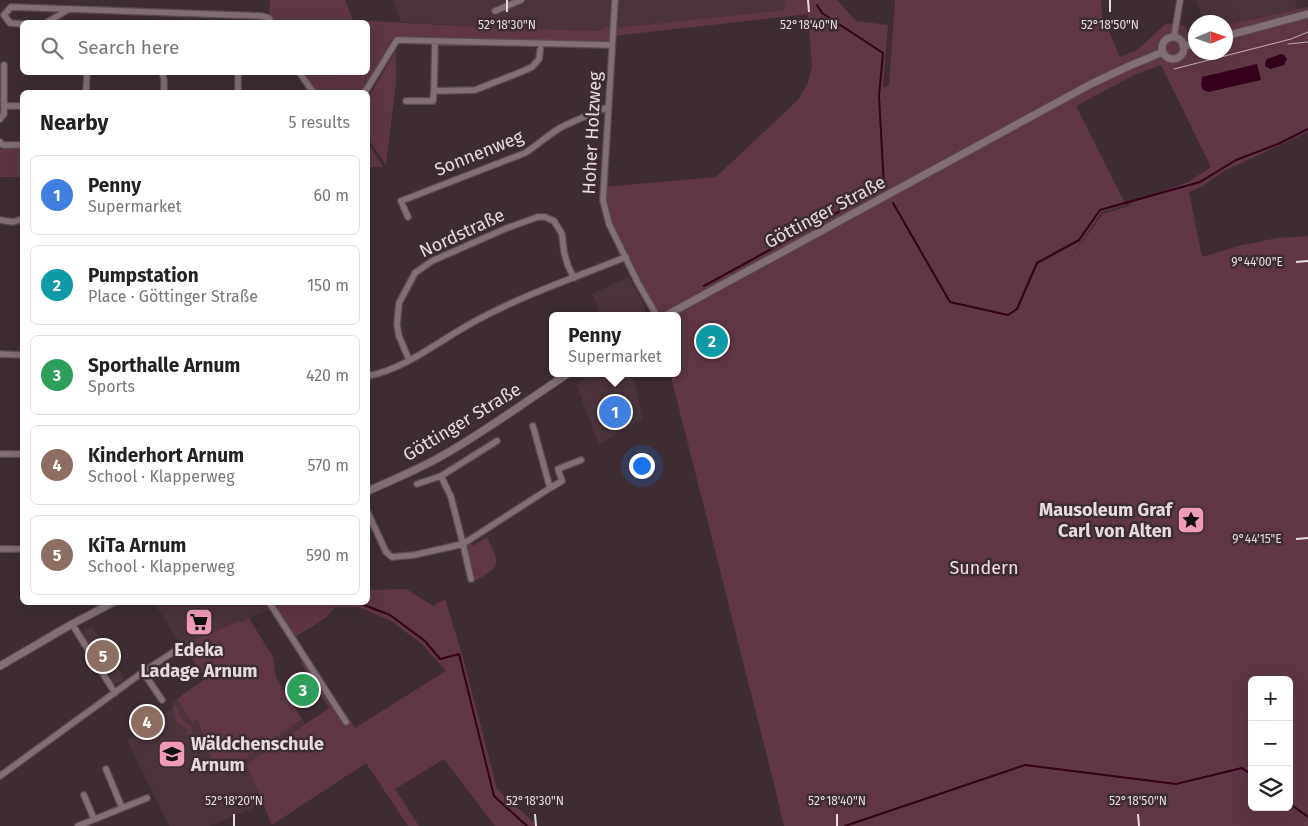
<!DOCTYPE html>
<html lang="en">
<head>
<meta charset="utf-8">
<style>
	body { margin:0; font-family:"Fira Sans",sans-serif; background:#f6f6f6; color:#222 }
	.controls { position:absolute; right:15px; bottom:15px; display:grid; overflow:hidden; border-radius:8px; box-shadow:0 5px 20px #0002 }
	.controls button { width:45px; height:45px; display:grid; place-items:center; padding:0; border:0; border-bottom:1px solid #e0e0e0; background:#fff; color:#222; font:25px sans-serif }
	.compass { position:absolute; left:1188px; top:15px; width:45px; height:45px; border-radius:50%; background:#fff; box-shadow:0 5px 20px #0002; rotate:88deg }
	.you { position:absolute; left:641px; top:465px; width:18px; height:18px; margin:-12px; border:4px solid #fff; border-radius:50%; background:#1a73e8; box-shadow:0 0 0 8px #1a73e833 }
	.badge { display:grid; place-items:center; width:32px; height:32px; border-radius:50%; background:#7e5866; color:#fff; font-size:16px; font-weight:700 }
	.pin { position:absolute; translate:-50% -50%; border:2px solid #fff; box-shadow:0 1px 5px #0006 }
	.popup { position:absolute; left:549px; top:312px; width:132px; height:65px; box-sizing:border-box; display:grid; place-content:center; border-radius:8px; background:#fff; filter:drop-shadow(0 1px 4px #0005); font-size:16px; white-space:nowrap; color:#767676 }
	.popup b { font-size:19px; color:#222 }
	.popup::after { content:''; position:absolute; left:50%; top:100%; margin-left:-10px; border:10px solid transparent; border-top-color:#fff }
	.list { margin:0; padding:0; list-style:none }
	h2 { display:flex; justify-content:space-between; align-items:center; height:65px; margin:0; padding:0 20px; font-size:21px }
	h2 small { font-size:16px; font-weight:400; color:#767676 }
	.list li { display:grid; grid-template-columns:32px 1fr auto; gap:15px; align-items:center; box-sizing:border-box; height:80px; margin:0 10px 10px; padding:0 10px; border:1px solid #e0e0e0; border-radius:8px }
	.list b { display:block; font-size:19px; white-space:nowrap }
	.list p { margin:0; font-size:16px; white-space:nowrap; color:#767676 }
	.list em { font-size:16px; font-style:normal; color:#767676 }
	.icon { flex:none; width:28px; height:28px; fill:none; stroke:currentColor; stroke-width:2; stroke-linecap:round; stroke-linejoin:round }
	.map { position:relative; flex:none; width:1308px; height:826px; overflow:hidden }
	.search { position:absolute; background:#fff; box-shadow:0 5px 20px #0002; left:20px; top:20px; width:350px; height:55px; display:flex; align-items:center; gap:12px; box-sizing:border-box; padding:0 18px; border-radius:8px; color:#767676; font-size:19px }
	.panel { position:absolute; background:#fff; box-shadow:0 5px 20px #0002; left:20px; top:90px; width:350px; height:515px; border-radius:8px }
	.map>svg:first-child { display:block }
</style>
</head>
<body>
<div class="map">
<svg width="1308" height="826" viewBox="0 0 1308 826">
	<rect width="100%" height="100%" fill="#3d2d32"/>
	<path fill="#4a333b" d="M393 0H784L785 10 613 28 606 27 600 31 497 28 401 22Z
		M1196 0H1295L1298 9 1226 25V22H1204Z
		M629 277 645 307 644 315 598 316V306L592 294Z
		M593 373H632L643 418 599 445 576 384Z
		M154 603H266L270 609 241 622 239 621 211 633 184 643H180Z
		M91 626 125 679 114 686 81 633Z
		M190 690 197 719 219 777 302 719 305 723 246 764 263 804 210 826H169L127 740 138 734 173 708 171 704Z"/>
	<path fill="#5e3644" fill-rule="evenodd" d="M270 0H345L353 20 497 28 600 31 606 27 613 28 785 10 784 0H837L856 21 888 25 883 87 889 86 895 0H1101L1102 16 1120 57 1137 50 1167 23 1184 25 1187 32 1195 31 1196 52H1226V25L1308 7V132L1222 172 1203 186 1189 192 1202 257 1238 246 1277 238 1308 236V826H784L773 780 670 373H678V316H657L609 224 604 187 716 177 798 100 808 83 812 67 808 14 613 36 612 45 398 40 365 92H313L299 73 368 72V22H271L269 18ZM1161 65 1211 167 1188 182 1126 205 1076 106 1134 75ZM1135 204 1103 214 1068 261 1102 212 1126 205ZM1252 680H1289V807H1252Z
		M396 50V83L386 165 368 138V98Z
		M368 143 383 167H368Z
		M0 149H22V177H0Z
		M487 537C501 566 502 566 473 582L465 550 469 544 474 545Z
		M406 589 433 606 445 599 464 661 497 789 538 826H495L444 759 395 789 419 826H408L366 763 272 825 246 764 329 708 301 663 303 662 331 707 338 703 355 728 446 671 422 644 391 621 358 607H335L327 617 295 637 273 603 368 602V590Z
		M249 618 273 657 276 678 302 719 219 777 197 719 192 722 177 699 206 678 183 646 180 643H184L211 633 239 621 242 622Z
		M174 705C181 712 178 713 182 719 184 722 188 724 191 726L193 731 190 735 186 734 188 731 185 727C176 726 173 713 174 705Z"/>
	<path fill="#35001a" d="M1281 54 1284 55 1287 59 1284 65 1270 69 1265 66V63L1267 59Z
		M1257 64 1261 80 1208 92 1203 90 1201 85 1202 77Z"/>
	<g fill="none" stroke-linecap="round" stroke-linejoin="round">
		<path stroke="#35001a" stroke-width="2" d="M893 203 950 302 1008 315 1017 309 1037 263 1079 240 1100 210 1200 182 1236 160 1278 144 1308 129
			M704 286 884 187 879 96 883 53 822 13 817 5
			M1194 528 1189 529 1182 521 1181 515 1186 512 1192 513 1197 519V524
			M301 604 359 603 390 615 425 641 440 659 459 654 494 796 527 826
			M1289 803 1308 817
			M845 826 1025 765 1176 784 1242 768 1252 775"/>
		<g stroke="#594c51" stroke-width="8">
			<path id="minor" d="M615 0 603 200 609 224 638 283 657 316
				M495 11 521 0
				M48 22 67 10
				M22 24 10 23 4 15 11 7 261 16 269 18 271 22
				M1174 37 1180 0
				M435 41 434 91 475 90 521 72 532 67 539 59 541 44
				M162 72 164 80V92
				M299 72 313 92
				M86 92 87 72
				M238 92V72
				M365 92 397 40 612 45
				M406 101H433L434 91
				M4 106H22
				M0 119 4 114V65
				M0 142 3 145H22
				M408 217 401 201 525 153C538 145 548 135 560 128 575 120 592 114 608 107
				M0 220 13 222 22 219
				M0 354 22 355
				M409 360 399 336 397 325 399 303 415 273 432 261 507 228 538 217H545L554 221 562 234 564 252 568 266 574 278
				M368 376C409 368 442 338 479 319 526 294 576 277 626 257
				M0 454H22
				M417 484 441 476
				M550 488 562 481 558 469 581 460
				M368 513 386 552 392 557 414 555 463 544 451 497 441 476 497 441
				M0 549H22
				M471 579 463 544 550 488 533 426
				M269 602 346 722
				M72 624 115 693
				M143 672 162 700
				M106 769 122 808
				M0 776 143 672 181 647
				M84 795 94 819
				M78 826 147 798"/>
		</g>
		<g stroke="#594c51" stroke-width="9">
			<path id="tertiary" d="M1226 36 1308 14
				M1162 48a11 11 0 1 1 22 0a11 11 0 1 1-22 0Z
				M1183 46 1196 44
				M665 316 1091 84 1129 66 1163 52
				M368 491C392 480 417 470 440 457 485 432 526 401 569 373
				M0 666 72 624 114 602"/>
		</g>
		<use href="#minor" stroke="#826f75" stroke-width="5.5"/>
		<use href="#tertiary" stroke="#826f75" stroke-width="7"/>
		<path stroke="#bcb1b4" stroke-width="1" d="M1288 44 1308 42
			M1174 69 1291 39 1308 32"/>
	</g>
	<path fill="none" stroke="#e5dbde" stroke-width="2" d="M507 0V12M808 0 809 12M1110 0V12M1296 262 1308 261M1296 539 1308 538M234 814V826M535 814 536 826M837 814V826M1138 814 1139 826"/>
	<defs>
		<g id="sight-square" transform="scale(1.4375)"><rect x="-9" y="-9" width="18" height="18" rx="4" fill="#ef9ab8" stroke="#3d2d32"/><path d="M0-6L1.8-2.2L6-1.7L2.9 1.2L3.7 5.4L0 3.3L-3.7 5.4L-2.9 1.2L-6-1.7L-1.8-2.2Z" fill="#111"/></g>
		<g id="supermarket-square" transform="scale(1.4375)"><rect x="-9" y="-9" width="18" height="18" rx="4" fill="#ef9ab8" stroke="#3d2d32"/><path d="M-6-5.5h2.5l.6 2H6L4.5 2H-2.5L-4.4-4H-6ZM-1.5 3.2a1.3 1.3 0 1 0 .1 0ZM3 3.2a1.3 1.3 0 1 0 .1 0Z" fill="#111"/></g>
		<g id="school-square" transform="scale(1.4375)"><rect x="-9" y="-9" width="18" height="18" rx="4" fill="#ef9ab8" stroke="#3d2d32"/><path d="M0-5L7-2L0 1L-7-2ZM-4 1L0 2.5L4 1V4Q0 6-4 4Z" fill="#111"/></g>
	</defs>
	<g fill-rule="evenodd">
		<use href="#sight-square" x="1191" y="520"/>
		<use href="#supermarket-square" x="199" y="622"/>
		<use href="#school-square" x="172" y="754"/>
	</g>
	<g text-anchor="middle" stroke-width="5" stroke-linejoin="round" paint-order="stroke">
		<g font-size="18" fill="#e5dbde" stroke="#3d2d32">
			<text transform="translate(592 133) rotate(-87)" y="6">Hoher Holzweg</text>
			<text transform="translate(479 153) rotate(-22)" y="6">Sonnenweg</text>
			<text transform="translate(825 212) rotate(-28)" y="6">Göttinger Straße</text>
			<text transform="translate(462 233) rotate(-25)" y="6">Nordstraße</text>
			<text transform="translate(462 422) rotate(-31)" y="6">Göttinger Straße</text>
		</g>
		<g font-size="18" font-weight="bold" fill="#e5dbde" stroke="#3d2d32" text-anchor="end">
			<text x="1172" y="516">Mausoleum Graf<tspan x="1172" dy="21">Carl von Alten</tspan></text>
			<text x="199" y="656" text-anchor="middle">Edeka<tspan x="199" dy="21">Ladage Arnum</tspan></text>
			<text x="191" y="750" text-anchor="start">Wäldchenschule<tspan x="191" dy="21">Arnum</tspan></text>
		</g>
		<g font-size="18" fill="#f2dee4" stroke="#3d2d32">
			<text x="984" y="574">Sundern</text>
		</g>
	</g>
	<g font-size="12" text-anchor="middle" fill="#e5dbde" stroke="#3d2d32" stroke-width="5" stroke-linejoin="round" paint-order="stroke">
		<text x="507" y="29">52°18'30"N</text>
		<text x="809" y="29">52°18'40"N</text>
		<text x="1110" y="29">52°18'50"N</text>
		<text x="1257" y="266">9°44'00"E</text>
		<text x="1257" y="543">9°44'15"E</text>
		<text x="234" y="805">52°18'20"N</text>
		<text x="535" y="805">52°18'30"N</text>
		<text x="837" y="805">52°18'40"N</text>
		<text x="1138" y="805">52°18'50"N</text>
	</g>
</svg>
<div class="controls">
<button>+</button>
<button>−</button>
<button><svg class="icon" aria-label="layers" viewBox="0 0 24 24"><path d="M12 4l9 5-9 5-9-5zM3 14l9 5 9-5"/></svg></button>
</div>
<svg class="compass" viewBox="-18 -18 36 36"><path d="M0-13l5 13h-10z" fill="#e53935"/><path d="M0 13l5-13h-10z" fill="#767676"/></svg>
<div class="you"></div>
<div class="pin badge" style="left:615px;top:412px;background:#3f7fe0">1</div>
<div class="popup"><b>Penny</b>Supermarket</div>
<div class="pin badge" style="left:712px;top:341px;background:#0f9aa8">2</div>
<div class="pin badge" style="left:303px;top:690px;background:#2e9e5b">3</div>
<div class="pin badge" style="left:147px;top:722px;background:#8d6e63">4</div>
<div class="pin badge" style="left:103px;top:656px;background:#8d6e63">5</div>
<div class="search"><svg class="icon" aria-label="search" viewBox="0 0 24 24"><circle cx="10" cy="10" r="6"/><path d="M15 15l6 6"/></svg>Search here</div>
<section class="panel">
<h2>Nearby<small>5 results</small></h2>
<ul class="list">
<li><span class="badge" style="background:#3f7fe0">1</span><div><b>Penny</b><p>Supermarket</p></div><em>60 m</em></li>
<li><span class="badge" style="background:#0f9aa8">2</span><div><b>Pumpstation</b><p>Place · Göttinger Straße</p></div><em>150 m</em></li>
<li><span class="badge" style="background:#2e9e5b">3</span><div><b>Sporthalle Arnum</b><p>Sports</p></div><em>420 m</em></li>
<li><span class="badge" style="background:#8d6e63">4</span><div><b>Kinderhort Arnum</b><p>School · Klapperweg</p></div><em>570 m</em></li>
<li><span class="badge" style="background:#8d6e63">5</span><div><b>KiTa Arnum</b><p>School · Klapperweg</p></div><em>590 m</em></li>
</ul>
</section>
</div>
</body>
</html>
